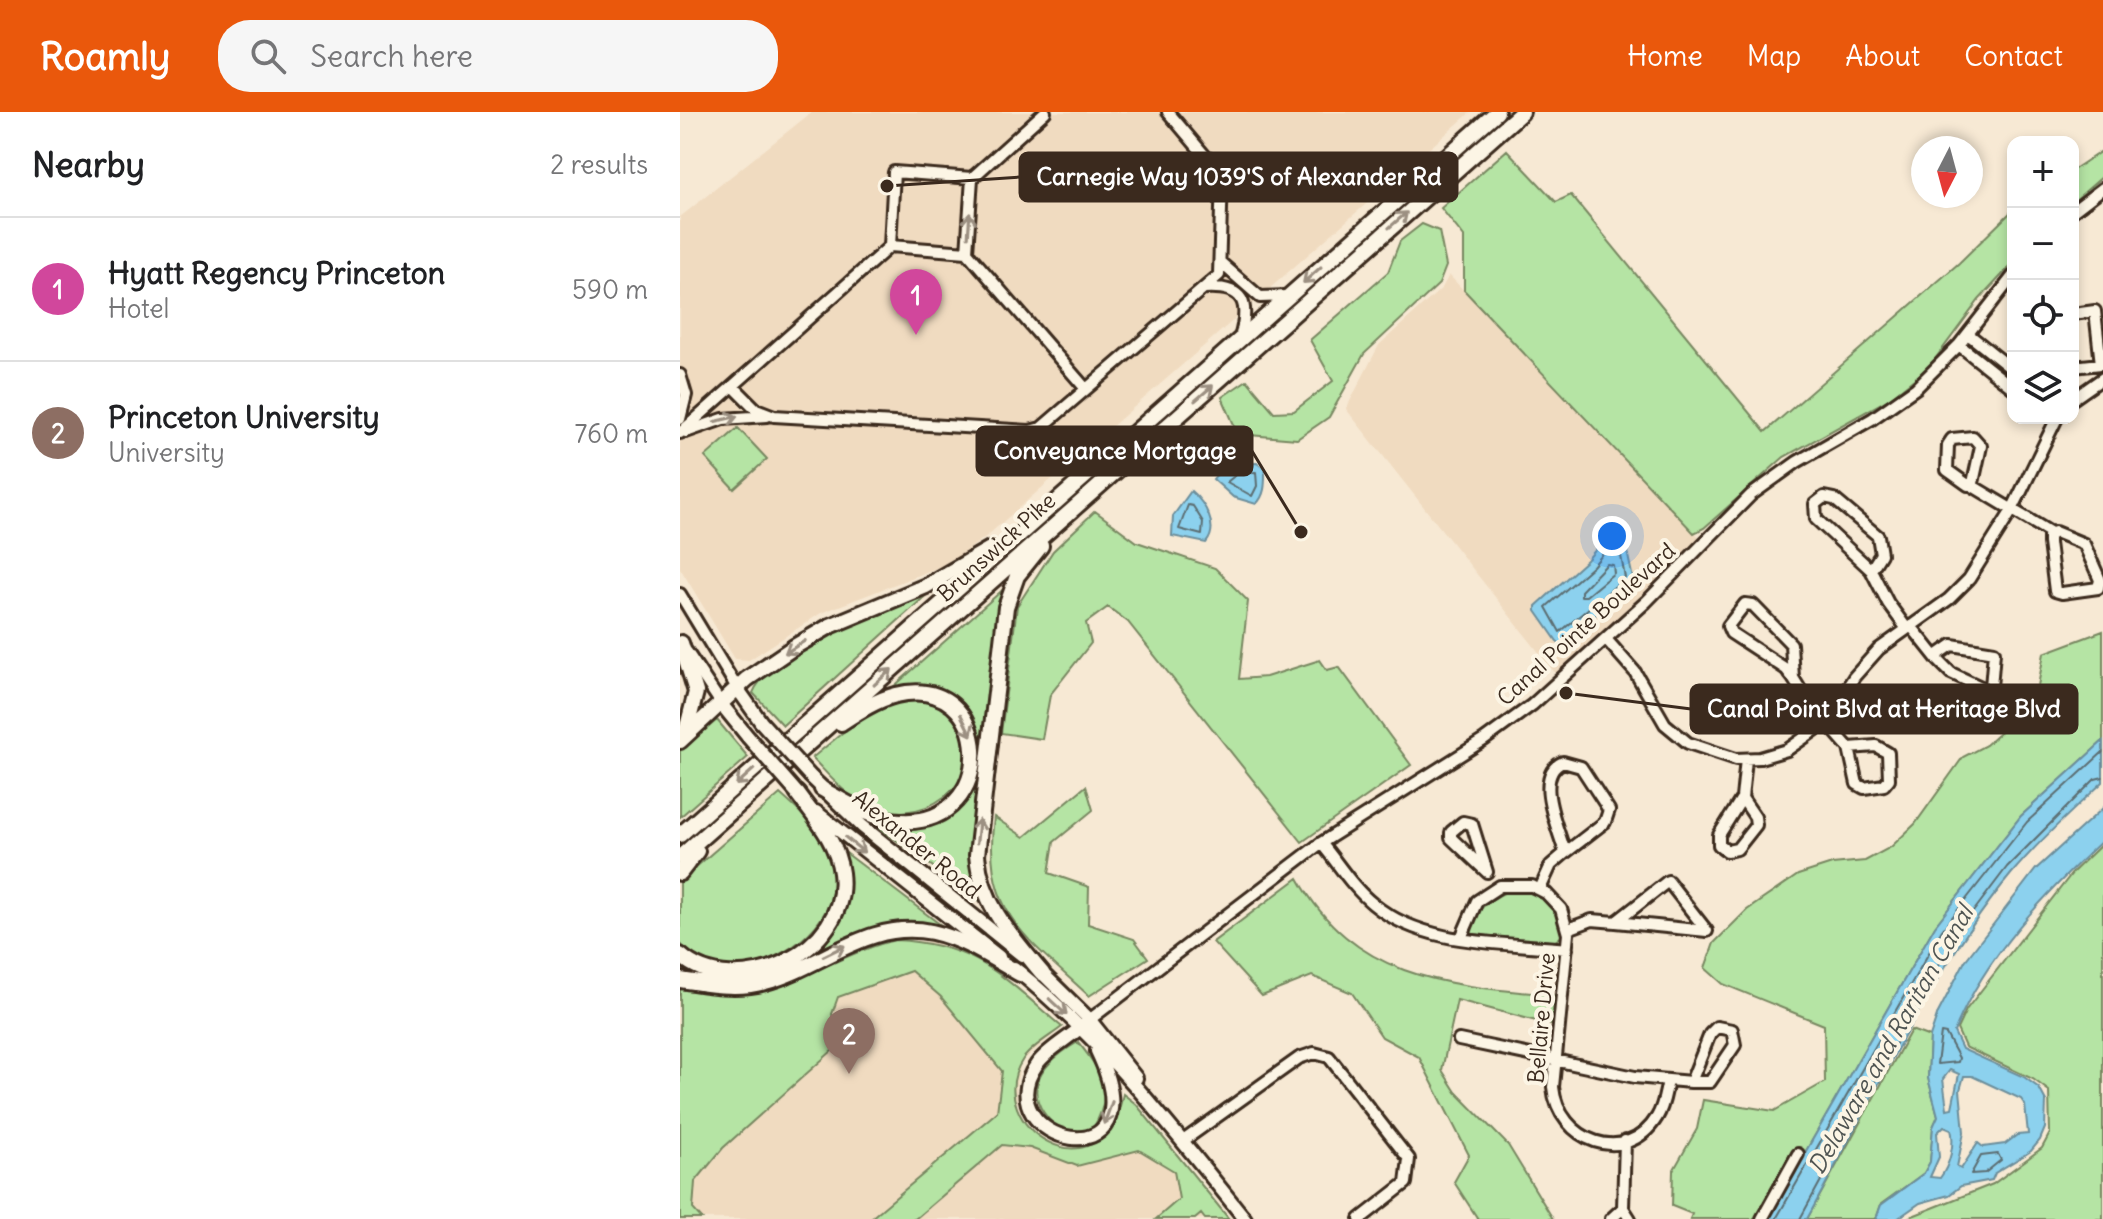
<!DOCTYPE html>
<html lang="en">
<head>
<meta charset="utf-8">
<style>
	body { margin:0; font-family:Delius,sans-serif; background:#f6f6f6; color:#202124 }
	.controls { position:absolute; right:24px; top:24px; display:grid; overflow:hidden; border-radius:16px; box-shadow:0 4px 12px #0003 }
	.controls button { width:72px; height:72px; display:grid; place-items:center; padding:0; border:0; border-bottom:2px solid #e0e0e0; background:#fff; color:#202124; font:40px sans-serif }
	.compass { position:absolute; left:1231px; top:24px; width:72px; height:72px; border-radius:50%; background:#fff; box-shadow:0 4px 12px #0003; rotate:186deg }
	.you { position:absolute; left:932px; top:424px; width:28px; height:28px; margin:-20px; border:6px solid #fff; border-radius:50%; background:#1a73e8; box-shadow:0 0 0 12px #1a73e833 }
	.badge { display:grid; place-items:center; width:52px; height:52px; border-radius:50%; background:#ea580c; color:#fff; font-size:26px; font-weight:700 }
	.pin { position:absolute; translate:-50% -66px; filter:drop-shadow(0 2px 4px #0008) }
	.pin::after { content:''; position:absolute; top:42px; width:28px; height:24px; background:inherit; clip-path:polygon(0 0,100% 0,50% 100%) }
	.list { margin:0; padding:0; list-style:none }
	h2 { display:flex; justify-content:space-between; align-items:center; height:104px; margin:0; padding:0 32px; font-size:34px }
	h2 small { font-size:26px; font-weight:400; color:#757577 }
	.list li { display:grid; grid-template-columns:52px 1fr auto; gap:24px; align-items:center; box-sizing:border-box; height:144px; padding:0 32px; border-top:2px solid #e0e0e0 }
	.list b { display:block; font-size:30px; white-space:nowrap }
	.list p { margin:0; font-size:26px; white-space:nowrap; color:#757577 }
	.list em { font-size:26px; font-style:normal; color:#757577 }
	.icon { flex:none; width:44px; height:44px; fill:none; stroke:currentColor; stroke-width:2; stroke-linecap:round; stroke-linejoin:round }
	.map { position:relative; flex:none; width:1423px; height:1107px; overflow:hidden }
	header { display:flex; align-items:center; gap:48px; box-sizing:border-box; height:112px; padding:0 40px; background:#ea580c; color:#fff }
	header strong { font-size:38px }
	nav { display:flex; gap:44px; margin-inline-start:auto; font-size:28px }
	.search { width:560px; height:72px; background:#f6f6f6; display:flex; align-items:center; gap:20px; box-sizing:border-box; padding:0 28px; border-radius:32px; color:#757577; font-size:30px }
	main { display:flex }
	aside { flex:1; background:#fff }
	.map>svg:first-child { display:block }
</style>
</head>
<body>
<header>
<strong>Roamly</strong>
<div class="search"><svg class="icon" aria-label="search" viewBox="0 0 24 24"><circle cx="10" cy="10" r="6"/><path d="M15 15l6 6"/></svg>Search here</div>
<nav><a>Home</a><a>Map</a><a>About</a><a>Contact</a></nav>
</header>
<main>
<aside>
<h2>Nearby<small>2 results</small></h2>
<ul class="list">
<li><span class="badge" style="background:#d1479c">1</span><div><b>Hyatt Regency Princeton</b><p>Hotel</p></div><em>590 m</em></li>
<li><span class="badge" style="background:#8d6e63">2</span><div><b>Princeton University</b><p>University</p></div><em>760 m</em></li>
</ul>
</aside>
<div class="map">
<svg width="1423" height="1107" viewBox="0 0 1423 1107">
	<rect width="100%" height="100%" fill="#f7e9d4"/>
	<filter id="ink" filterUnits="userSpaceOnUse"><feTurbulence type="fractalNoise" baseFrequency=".0125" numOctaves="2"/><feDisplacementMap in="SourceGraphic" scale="16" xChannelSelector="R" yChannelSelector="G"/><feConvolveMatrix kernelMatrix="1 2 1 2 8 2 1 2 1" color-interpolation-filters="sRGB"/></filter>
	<g filter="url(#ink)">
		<path fill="#f0dbc0" d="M132 0H791L308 423 272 450 141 501 69 548 55 547 0 456V105Z
			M769 163 1024 430 880 567 666 297 699 233 762 176Z
			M215 828 253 830 286 842 314 858 382 915 341 950 336 974 338 1004 359 1027 393 1039 422 1029 439 1004 443 982 456 992 549 1107H0V875L65 881 100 873 182 836Z"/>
		<path fill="#b5e4a4" stroke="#788761" stroke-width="2" d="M827 38 876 90 891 83 1085 320 1279 151 1333 98V151L1299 188 1249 255 1209 287 1104 345 1024 416 1014 421 784 178V125L761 96Z
			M1423 38V64L1393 90V58Z
			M742 112 759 119 766 154 759 172 684 242 649 305 617 327 558 322 542 285 567 268 594 300 614 299 653 269 630 228 708 160 720 129Z
			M58 316 87 347 54 377 25 345Z
			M415 399 457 430 535 456 568 489 559 567 586 565 640 548 647 558 659 555 731 653 622 730 448 510 428 495 406 511 411 531 370 583 362 627 321 621 337 494 373 439Z
			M327 474 319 491 301 633C275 586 269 572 211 577Z
			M252 478 103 613 73 581C88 541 211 496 252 478Z
			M1423 519V629L1341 704 1255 814 1087 1107H1010L1012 1102 992 1094 993 1059 1017 1017 1023 988 1094 999 1145 970 1144 913 1043 872 1025 856 1034 831 1067 798 1118 763 1152 752 1185 749 1211 735 1235 712 1283 645 1306 633 1348 595 1356 585 1364 541Z
			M231 587C240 589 252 590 261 594 266 596 269 603 273 607 320 667 237 726 177 688 160 678 146 660 132 646L190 598Z
			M37 608 68 645 0 705V639Z
			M298 667C293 710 288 746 300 789L197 714C257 719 262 710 298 667Z
			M406 674 413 698 374 730 369 761 409 775 408 812 454 827 468 846 409 884C345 824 302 801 314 705L344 725Z
			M100 682C121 701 145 720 152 749 165 806 109 849 58 855 45 857 29 851 15 849L0 831V769Z
			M1423 731V1107H1225L1313 1072 1362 1036 1370 1021 1369 979 1353 967 1285 935 1277 917 1286 898 1393 760Z
			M166 741 270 820 199 815 128 845 165 785Z
			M618 766C676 871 775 874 882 884L879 915 777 888 762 958 776 980 828 1033 873 1107H798L774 1070 789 1043 739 945 702 925 672 881 632 864 582 884 533 830Z
			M828 779C859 778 882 791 883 823L873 831 792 822C791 799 810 787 828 779Z
			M215 828C297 832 323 865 382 915 369 925 352 934 343 947 299 1013 421 1091 443 982L456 992 549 1107H525L521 1102 515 1107H476L499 1087 494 1059 459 1038 397 1054 350 1036 322 1033 235 1107H190L317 1000 322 959 261 885 231 859 158 885 152 902 162 930 43 1036 15 1070 13 1097 22 1107H0V875C21 877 47 883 68 880 120 873 164 840 215 828Z
			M1231 918 1250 925 1248 966 1258 1004 1253 1015 1250 1050 1244 1061 1201 1092 1196 1107H1127Z
			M398 930C423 961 435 981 412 1018L385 1022C339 987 352 957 398 930Z"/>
		<path fill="#8cd1ee" stroke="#6c8e9b" stroke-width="2" fill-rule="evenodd" d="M577 351 585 357C585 370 586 383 576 392L553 385 533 367C541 354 562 351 577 351Z
			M511 379C524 390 540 415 526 431L492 424 493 404Z
			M923 429H936L947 439 953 467 885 532H879L856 499V494L907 448Z
			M1423 629V670C1392 699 1360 728 1332 761 1251 858 1188 995 1127 1107H1087L1255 814 1341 704Z
			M1423 696V728C1364 783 1305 844 1274 920L1282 937 1344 965 1359 976 1366 989 1365 1016 1360 1028 1351 1039 1315 1061 1312 1068 1281 1074 1269 1083 1240 1091 1217 1107H1196L1201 1093 1244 1061 1250 1050 1253 1015 1258 1004 1248 966 1250 925 1258 901 1285 849 1356 757ZM1270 958 1279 962 1272 996 1267 997 1263 967ZM1284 964H1292L1341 987 1345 993 1348 1022 1337 1023 1325 1032 1303 1035 1298 1031 1281 1057 1277 1055 1284 1020 1280 978ZM1264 1014 1271 1017C1275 1032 1270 1053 1260 1066L1250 1065 1259 1045 1257 1021Z"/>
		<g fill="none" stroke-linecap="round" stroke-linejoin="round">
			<path stroke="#5b6d71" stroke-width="2" d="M576 360 577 374 572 384 547 370 558 361Z
				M508 393 513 394 523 410 522 423 499 417Z
				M933 437 941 444 945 466 880 520 866 495 913 454 927 437Z
				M927 452 933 453 934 461 906 484H901V479Z
				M1261 921 1266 922 1279 946 1278 950 1257 952Z
				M1318 1042 1321 1048 1305 1061 1291 1062 1301 1044Z
				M1096 1107 1262 818 1347 710 1423 640
				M1120 1107 1258 854 1293 800 1327 755 1415 667 1423 665"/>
			<g stroke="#3b2a1e" stroke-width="16">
				<path id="minor" d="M292 66 365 0
					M1393 99 1423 76
					M210 134 214 60 292 66
					M287 140 406 277
					M541 151 580 185 608 184
					M525 176C565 174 570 191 560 226
					M1393 202 1415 199 1421 252 1393 255
					M1288 222 1333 258
					M1279 233 1333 276
					M0 263 6 283 0 307
					M53 274 76 297 94 304 350 319 361 316 539 163 542 64 488 0
					M1393 287 1423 266
					M6 320 43 307 87 304
					M0 321 210 134 287 140 292 66
					M1293 325 1301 334 1293 371 1288 373 1267 358 1268 333 1272 327Z
					M1291 373 1371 421
					M1144 385 1154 387 1198 424 1201 442 1191 458 1136 407 1135 392Z
					M1375 420 1404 432 1420 468 1418 476 1382 481 1375 479 1369 431V424Z
					M1191 458 1208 491 1227 517
					M0 482 57 576
					M1065 492 1073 493 1111 532 1113 566 1106 557 1051 521 1048 514Z
					M1231 514 1258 548
					M926 527 955 560 985 612 1008 631 1056 647 1080 646 1107 638 1145 611 1174 565 1199 537 1269 487 1289 467 1331 400 1377 306
					M1272 533 1314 540 1311 575 1305 577 1271 561 1258 548 1259 542Z
					M7 540 42 593
					M1113 566 1126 587 1169 636
					M1196 634 1208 641 1209 667 1204 673 1184 676 1177 672 1169 636Z
					M883 650 901 655 929 698 925 710 885 741C879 717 852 663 883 650Z
					M1062 686 1075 705 1076 713 1057 737 1047 739 1039 733V723Z
					M1062 686 1066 647
					M783 710 792 712 807 760 771 726V720Z
					M641 731C658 751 672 775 693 792 745 835 823 830 887 837
					M988 769 1027 819 936 810Z
					M860 777 871 753 885 741
					M888 817 912 808 936 810
					M781 826 797 789 820 774H852L866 781 881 797 888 822 873 975C878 1029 946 1056 977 1005 984 994 985 981 988 969
					M404 912 641 731 804 628 852 593 966 490 1071 383 1117 350 1192 307 1236 276 1279 233 1333 164
					M1037 915 1052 918 1055 933 1030 970H1011L1030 922Z
					M779 928 955 965 1011 970
					M503 1029 619 946 634 941 649 945 729 1047 726 1071 680 1107
					M943 1096 945 1029
					M931 1107 943 1096 950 1107
					M1082 1107 1118 1042"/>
			</g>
			<g stroke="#3b2a1e" stroke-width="18">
				<path id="major" d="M57 576 81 610
					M42 593 68 625
					M131 665 182 714 342 843
					M136 700 319 845
					M356 855 409 907 456 966
					M334 856C423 928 494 1018 565 1107
					M400 916C386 928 367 938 357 952 302 1029 482 1076 417 939"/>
			</g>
			<g stroke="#3b2a1e" stroke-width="20">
				<path id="highway" d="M361 434 337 464 326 495 297 743C301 792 332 825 362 861
					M1 531 16 580 6 619
					M0 629 67 567 114 535 150 514 246 474 310 437
					M142 677C167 691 192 708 221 709 321 715 315 559 216 583 196 588 178 600 161 611
					M0 723 817 0
					M0 745 842 0
					M0 761 17 739
					M0 843C56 893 171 839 161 761 157 729 135 706 117 681
					M0 868C29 872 56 878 85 870 143 855 187 807 252 820 284 827 312 846 340 862"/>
			</g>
			<use href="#minor" stroke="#fcf5e5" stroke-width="10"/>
			<use href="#major" stroke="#fcf5e5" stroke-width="12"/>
			<use href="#highway" stroke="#fcf5e5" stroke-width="14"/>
			<g stroke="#3b2a1e" stroke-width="18" stroke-linecap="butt">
				<path id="major-bridge" d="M81 610 131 665
					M68 625 117 681"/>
			</g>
			<use href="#major-bridge" stroke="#fcf5e5" stroke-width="12"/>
		</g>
		<defs><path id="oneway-shaft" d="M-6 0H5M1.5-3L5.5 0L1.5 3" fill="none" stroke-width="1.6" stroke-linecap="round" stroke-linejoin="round" transform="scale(2)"/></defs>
		<g stroke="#9c9082">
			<use href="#oneway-shaft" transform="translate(718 108) rotate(-41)"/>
			<use href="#oneway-shaft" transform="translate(289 113) rotate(-86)"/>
			<use href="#oneway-shaft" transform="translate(632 163) rotate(138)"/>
			<use href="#oneway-shaft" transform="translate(524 281) rotate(-41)"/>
			<use href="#oneway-shaft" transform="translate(46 307) rotate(-13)"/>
			<use href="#oneway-shaft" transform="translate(115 535) rotate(148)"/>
			<use href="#oneway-shaft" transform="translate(203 565) rotate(-42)"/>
			<use href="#oneway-shaft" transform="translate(286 613) rotate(63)"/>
			<use href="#oneway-shaft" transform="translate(65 665) rotate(138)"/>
			<use href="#oneway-shaft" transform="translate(298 719) rotate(-84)"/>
			<use href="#oneway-shaft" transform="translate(175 733) rotate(39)"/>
			<use href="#oneway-shaft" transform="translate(154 839) rotate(-26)"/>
			<use href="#oneway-shaft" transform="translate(378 895) rotate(43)"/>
			<use href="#oneway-shaft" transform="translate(428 1001) rotate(110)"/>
		</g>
	</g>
	<g text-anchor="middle" stroke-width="8" stroke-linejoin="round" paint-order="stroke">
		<g font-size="22" fill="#3b2a1e" stroke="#fcf5e5">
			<text transform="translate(316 435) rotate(-42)" y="8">Brunswick Pike</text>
			<text transform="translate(906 512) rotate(-42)" y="8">Canal Pointe Boulevard</text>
			<text transform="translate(237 732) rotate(39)" y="8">Alexander Road</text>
			<text transform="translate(861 906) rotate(-85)" y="8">Bellaire Drive</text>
		</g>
		<g font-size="24" font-style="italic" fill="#4f5452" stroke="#fcf5e5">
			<text transform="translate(1211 928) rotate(-60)" y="8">Delaware and Raritan Canal</text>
		</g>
	</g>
	<path fill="none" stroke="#3b2a1e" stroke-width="3" d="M207 74L340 65M621 420L572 339M886 581L1011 597"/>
	<g fill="#3b2a1e" stroke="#fcf5e5" stroke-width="3">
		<circle cx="207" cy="74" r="8"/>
		<circle cx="621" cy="420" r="8"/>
		<circle cx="886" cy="581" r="8"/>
	</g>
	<g fill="#3b2a1e" stroke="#3b2a1e" stroke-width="3">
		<rect x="340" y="41" width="437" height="48" rx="8"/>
		<rect x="297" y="315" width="275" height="48" rx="8"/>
		<rect x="1011" y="573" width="386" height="48" rx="8"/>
	</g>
	<g font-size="24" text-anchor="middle" font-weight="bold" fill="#fff">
		<text x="559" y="73">Carnegie Way 1039'S of Alexander Rd</text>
		<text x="435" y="347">Conveyance Mortgage</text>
		<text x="1204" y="605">Canal Point Blvd at Heritage Blvd</text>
	</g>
</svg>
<div class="controls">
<button>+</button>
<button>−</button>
<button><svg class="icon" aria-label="locate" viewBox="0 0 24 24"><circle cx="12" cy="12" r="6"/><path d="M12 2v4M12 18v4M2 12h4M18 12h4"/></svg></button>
<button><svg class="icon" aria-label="layers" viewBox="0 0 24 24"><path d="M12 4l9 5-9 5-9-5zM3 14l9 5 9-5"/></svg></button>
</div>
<svg class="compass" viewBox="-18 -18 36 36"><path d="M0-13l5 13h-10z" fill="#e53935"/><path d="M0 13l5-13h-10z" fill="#757577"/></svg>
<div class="you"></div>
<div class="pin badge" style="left:236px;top:223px;background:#d1479c">1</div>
<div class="pin badge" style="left:169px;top:962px;background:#8d6e63">2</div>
</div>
</main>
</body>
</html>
